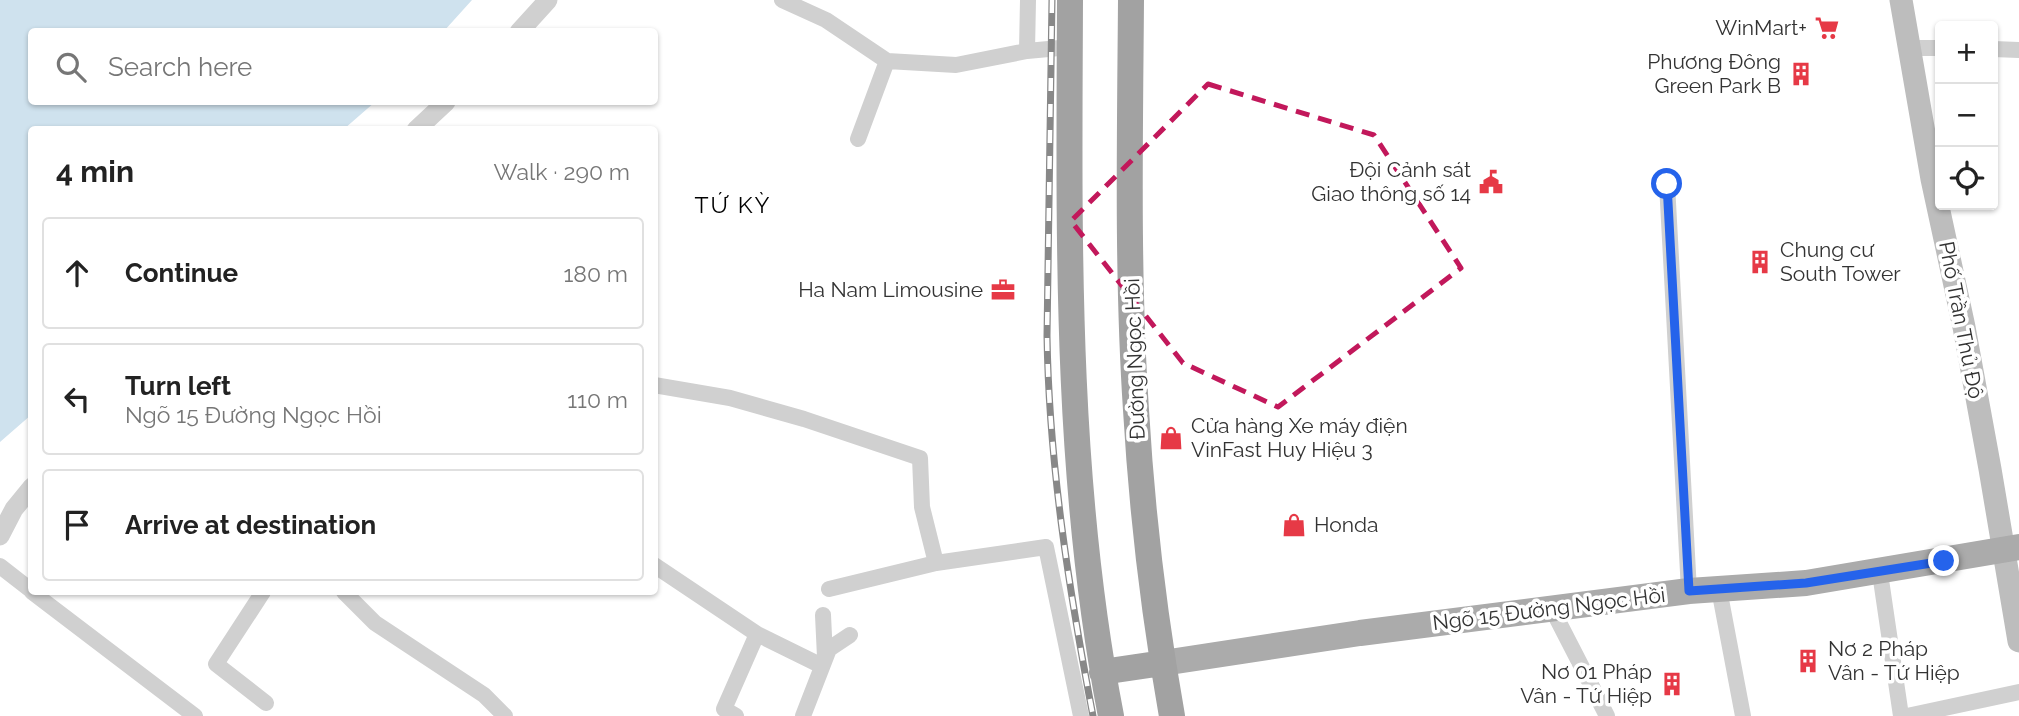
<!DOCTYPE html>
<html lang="en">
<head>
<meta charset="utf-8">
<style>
	body { margin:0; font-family:Raleway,sans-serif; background:#f2f2f2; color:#222 }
	.controls { position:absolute; right:21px; top:21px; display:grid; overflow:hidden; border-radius:7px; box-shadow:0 2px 5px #0004 }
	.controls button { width:63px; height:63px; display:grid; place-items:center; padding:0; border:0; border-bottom:2px solid #e0e0e0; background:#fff; color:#222; font:35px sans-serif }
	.stop { position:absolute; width:21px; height:21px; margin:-16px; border:5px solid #2563eb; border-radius:50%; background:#fff }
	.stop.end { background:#2563eb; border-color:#fff; box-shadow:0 2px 7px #0008 }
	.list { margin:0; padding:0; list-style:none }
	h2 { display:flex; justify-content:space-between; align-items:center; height:91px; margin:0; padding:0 28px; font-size:30px }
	h2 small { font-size:23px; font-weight:400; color:#767676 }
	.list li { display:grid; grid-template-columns:46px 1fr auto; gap:21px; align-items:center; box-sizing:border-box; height:112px; margin:0 14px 14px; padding:0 14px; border:2px solid #e0e0e0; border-radius:7px }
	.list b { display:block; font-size:26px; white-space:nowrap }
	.list p { margin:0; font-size:23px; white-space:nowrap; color:#767676 }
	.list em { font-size:23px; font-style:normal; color:#767676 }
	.icon { flex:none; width:38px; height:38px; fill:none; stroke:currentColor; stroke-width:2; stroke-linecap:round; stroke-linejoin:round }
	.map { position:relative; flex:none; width:2019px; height:716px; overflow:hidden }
	.search { position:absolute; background:#fff; box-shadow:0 2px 5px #0004; left:28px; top:28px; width:630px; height:77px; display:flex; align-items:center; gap:18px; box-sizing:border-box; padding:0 24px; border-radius:7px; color:#767676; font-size:26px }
	.panel { position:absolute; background:#fff; box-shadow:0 2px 5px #0004; left:28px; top:126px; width:630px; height:469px; border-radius:7px }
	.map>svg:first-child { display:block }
</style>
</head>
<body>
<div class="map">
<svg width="2019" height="716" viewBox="0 0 2019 716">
	<rect width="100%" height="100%" fill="#fff"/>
	<path fill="#cfe2ee" d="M0 0H472L444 31 32 32V102H375L344 129 32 130 31 415 0 442Z"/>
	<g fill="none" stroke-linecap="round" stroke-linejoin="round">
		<path stroke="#d0d0d0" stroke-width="16" d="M782 0 826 20 887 61 956 65 1027 51 1070 47
			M1910 48H1940
			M1993 49 2019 50
			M1027 51 1028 0
			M858 139 887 61
			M1667 184 1689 591
			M654 385 730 398 804 419 920 458 922 507 936 563 1046 547 1081 716
			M654 565 757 634 822 666
			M0 566 32 591
			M1880 573 1901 716
			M829 589 936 563
			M1719 589 1743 716
			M32 592 195 716
			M263 592 216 664 266 703
			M344 592 375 623 484 695 505 716
			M1552 609 1607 716
			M823 615 825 657
			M736 716 724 709 757 634
			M803 716 829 649 850 635
			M1907 716 2019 692"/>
		<path stroke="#d0d0d0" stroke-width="19" d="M519 32 548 0
			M416 130 446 102
			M0 536 14 509 32 487"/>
		<path stroke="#bdbdbd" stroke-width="23" d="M1901 0 1932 179 1964 327 1990 469 2019 641"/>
		<path stroke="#ababab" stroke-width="26" d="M1163 663 1360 633 1689 591 1806 583 2019 547"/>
		<path stroke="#a2a2a2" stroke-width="26" d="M1070 0C1069 239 1065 480 1111 716
			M1131 0C1130 136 1127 274 1136 410 1142 513 1154 615 1172 716
			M1102 672 1163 663"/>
		<g stroke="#888" stroke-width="7">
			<path id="rail" d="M1052 0 1047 336C1049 464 1069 590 1093 716"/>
		</g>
		<use href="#rail" stroke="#fff" stroke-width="4.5" stroke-dasharray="13" stroke-linecap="butt"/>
	</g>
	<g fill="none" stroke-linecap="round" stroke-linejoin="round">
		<path stroke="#2563eb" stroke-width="9" d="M1667 184 1689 591 1806 583 1944 561"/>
	</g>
	<path fill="none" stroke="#c2185b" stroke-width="5" stroke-dasharray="14 9" stroke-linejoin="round" d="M1208 84 1374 135 1461 268 1278 407 1183 363 1071 221Z"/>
	<defs>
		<g id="supermarket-bare" transform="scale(1.89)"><path d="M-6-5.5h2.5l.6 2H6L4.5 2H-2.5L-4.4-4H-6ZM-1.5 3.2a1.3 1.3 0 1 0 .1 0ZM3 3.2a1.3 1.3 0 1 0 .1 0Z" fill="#e63946" stroke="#fff" stroke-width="2.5" paint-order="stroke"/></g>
		<g id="building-bare" transform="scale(1.89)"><path d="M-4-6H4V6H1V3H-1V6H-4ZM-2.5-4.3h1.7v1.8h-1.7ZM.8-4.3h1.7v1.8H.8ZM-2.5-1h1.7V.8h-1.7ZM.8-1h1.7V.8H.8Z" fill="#e63946" stroke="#fff" stroke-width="2.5" paint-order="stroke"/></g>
		<g id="civic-bare" transform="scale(1.89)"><path d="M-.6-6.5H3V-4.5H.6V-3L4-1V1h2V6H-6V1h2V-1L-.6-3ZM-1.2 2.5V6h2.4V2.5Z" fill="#e63946" stroke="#fff" stroke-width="2.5" paint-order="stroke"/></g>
		<g id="office-bare" transform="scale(1.89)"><path d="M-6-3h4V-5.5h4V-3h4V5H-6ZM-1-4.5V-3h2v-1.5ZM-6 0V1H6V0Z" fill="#e63946" stroke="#fff" stroke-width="2.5" paint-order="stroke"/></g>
		<g id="shop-bare" transform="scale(1.89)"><path d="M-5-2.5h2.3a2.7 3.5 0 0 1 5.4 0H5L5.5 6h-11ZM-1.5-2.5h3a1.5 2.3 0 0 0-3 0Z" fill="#e63946" stroke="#fff" stroke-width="2.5" paint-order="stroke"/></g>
	</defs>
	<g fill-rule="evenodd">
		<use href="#supermarket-bare" x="1827" y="28"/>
		<use href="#building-bare" x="1801" y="74"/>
		<use href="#civic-bare" x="1491" y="182"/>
		<use href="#building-bare" x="1760" y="262"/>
		<use href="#office-bare" x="1003" y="290"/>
		<use href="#shop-bare" x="1171" y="438"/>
		<use href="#shop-bare" x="1294" y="525"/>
		<use href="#building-bare" x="1808" y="661"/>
		<use href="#building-bare" x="1672" y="684"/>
	</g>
	<g text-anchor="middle" stroke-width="7" stroke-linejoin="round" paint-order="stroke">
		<g font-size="21" fill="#333" stroke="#fff" text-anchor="end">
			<text x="1807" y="35">WinMart+</text>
			<text x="1781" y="69">Phương Đông<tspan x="1781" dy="24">Green Park B</tspan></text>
			<text x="1471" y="177">Đội Cảnh sát<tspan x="1471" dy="24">Giao thông số 14</tspan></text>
			<text x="1780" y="257" text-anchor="start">Chung cư<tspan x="1780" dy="24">South Tower</tspan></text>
			<text x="983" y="297">Ha Nam Limousine</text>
			<text x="1191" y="433" text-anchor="start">Cửa hàng Xe máy điện<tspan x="1191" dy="24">VinFast Huy Hiệu 3</tspan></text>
			<text x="1314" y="532" text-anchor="start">Honda</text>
			<text x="1828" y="656" text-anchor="start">Nơ 2 Pháp<tspan x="1828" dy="24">Vân - Tứ Hiệp</tspan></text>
			<text x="1652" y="679">Nơ 01 Pháp<tspan x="1652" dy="24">Vân - Tứ Hiệp</tspan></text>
		</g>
		<g font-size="21" fill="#333" stroke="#fff">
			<text transform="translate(1961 320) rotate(79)" y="7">Phố Trần Thủ Độ</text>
			<text transform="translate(1135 359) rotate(-92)" y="7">Đường Ngọc Hồi</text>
			<text transform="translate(1549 609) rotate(-7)" y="7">Ngõ 15 Đường Ngọc Hồi</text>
		</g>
		<g font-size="23" letter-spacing="2" fill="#000" stroke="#fff">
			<text x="733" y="213">TỨ KỲ</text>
		</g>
	</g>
</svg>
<div class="controls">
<button>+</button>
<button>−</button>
<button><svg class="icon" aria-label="locate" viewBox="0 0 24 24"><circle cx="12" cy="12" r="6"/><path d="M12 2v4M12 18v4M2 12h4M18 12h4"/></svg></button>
</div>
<div class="stop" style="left:1667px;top:184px"></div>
<div class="stop end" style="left:1944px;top:561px"></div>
<div class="search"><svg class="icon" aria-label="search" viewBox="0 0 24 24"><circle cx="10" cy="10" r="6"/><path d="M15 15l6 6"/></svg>Search here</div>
<section class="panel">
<h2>4 min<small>Walk · 290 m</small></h2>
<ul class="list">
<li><svg class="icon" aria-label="ahead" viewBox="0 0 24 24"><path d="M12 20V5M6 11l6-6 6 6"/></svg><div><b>Continue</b></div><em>180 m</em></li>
<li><svg class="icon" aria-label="left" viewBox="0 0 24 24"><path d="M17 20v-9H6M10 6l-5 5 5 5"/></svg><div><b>Turn left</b><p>Ngõ 15 Đường Ngọc Hồi</p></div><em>110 m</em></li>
<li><svg class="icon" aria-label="arrive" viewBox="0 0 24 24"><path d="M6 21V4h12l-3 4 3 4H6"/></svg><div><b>Arrive at destination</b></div></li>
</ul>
</section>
</div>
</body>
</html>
